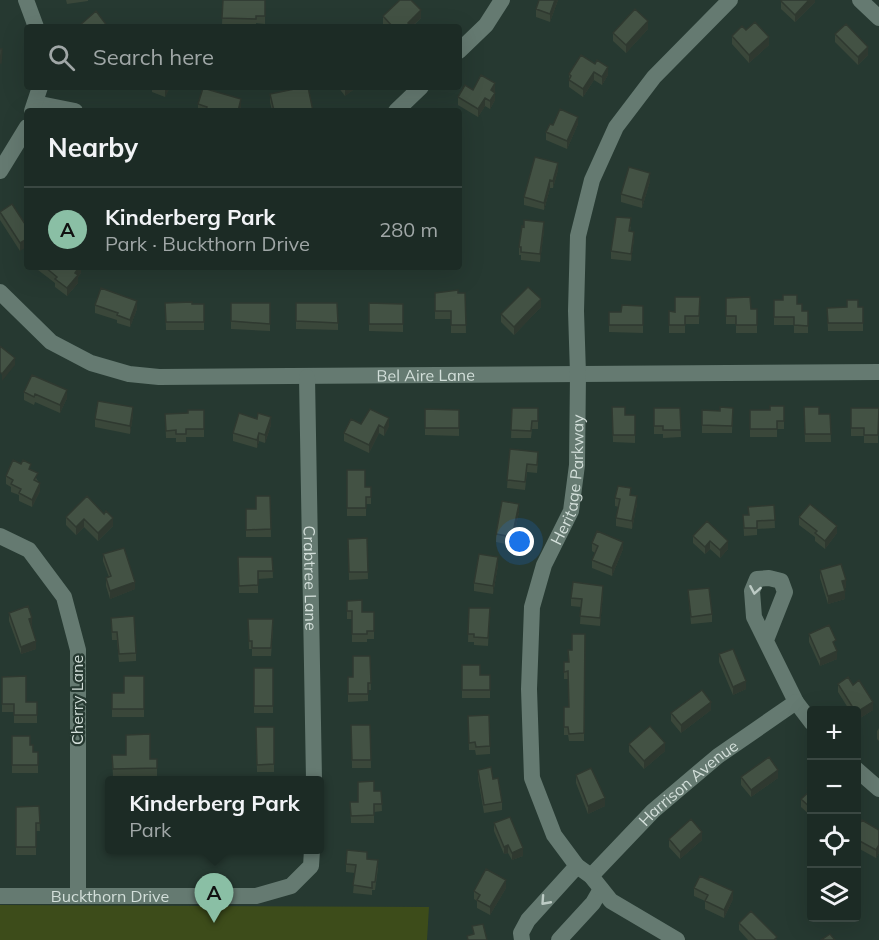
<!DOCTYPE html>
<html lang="en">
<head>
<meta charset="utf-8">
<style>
	body { margin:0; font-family:Mulish,sans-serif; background:#293732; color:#f1f3f6 }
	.controls { position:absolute; right:18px; bottom:18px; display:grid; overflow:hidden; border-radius:6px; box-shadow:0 6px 24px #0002 }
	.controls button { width:54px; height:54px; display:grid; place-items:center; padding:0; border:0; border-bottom:2px solid #3a4742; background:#1c2b25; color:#f1f3f6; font:30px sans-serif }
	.you { position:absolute; left:520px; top:542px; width:21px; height:21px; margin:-15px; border:4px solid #fff; border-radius:50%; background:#1a73e8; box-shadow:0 0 0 9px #1a73e833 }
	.badge { display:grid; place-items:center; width:39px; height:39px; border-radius:50%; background:#8abfa5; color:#111; font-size:20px; font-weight:700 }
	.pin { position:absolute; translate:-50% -50px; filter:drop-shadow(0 2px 3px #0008) }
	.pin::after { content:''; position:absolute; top:32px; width:21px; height:18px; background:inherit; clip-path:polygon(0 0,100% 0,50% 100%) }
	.popup { position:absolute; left:105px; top:776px; width:219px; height:78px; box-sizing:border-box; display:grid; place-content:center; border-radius:6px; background:#1c2b25; filter:drop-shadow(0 2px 4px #0005); font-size:20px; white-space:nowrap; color:#a0a7a7 }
	.popup b { font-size:22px; color:#f1f3f6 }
	.popup::after { content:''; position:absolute; left:50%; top:100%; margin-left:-12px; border:12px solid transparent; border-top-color:#1c2b25 }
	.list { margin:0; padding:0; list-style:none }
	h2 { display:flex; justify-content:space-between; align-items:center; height:78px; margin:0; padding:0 24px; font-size:26px }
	h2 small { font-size:20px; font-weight:400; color:#a0a7a7 }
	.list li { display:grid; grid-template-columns:39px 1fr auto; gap:18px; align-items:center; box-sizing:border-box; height:84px; padding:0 24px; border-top:2px solid #3a4742 }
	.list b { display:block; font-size:22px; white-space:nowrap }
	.list p { margin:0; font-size:20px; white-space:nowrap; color:#a0a7a7 }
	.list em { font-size:20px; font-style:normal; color:#a0a7a7 }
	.icon { flex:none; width:33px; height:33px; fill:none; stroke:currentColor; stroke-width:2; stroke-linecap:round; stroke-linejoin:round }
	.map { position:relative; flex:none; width:879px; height:940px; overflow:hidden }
	.search { position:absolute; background:#1c2b25; box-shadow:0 6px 24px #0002; left:24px; top:24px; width:438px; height:66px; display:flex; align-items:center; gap:15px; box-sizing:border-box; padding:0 21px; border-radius:6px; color:#a0a7a7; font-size:22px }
	.panel { position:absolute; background:#1c2b25; box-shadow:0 6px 24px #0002; left:24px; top:108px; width:438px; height:162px; border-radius:6px }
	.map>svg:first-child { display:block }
</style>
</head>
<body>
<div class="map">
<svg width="879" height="940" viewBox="0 0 879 940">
	<rect width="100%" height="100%" fill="#263931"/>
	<path fill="#3d4c1a" d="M0 905 429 907 427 940H0Z"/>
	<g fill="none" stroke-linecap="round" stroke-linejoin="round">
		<g stroke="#657a71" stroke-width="16">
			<path d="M26 0 36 27"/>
			<path d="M860 0 879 18"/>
			<path d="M459 51 486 25 502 0"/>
			<path d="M35 103 75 111"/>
			<path d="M32 111 40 87"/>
			<path d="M396 111 421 87"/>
			<path d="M0 171 27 127"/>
			<path id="s1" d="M0 292 51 342 91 363 129 374 159 377 879 372"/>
			<path id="s2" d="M307 377 314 780"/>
			<path d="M0 536 29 550 64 597 78 650V896"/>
			<path d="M766 640 785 592 781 581 769 578 757 579 752 591 754 617 796 702 812 723"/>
			<path d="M856 769 879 789"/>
			<path id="s3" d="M591 876 653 811 718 756 796 702"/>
			<path id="s4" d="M0 896H256L291 886 311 866 312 850"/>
			<path d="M522 940 521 933 528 920 577 866"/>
			<path d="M559 940 593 903 601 889"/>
			<path id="s5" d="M677 940 611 901 591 876 577 866 554 835 532 778 529 689 532 607 544 565 571 511 577 465 578 374 576 311 578 236 592 180 616 127 654 77 730 0"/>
		</g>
	</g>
	<path fill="#3a473a" d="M66 0H88V1L67 4Z
		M223 0H265V24L256 23V27L222 25Z
		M558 0 550 22 536 17V9Z
		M815 0V2L795 22 781 9V1Z
		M383 16 421 18 412 27H386L383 24Z
		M648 29 626 53 613 41V33Z
		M746 30 769 45 749 63 732 44V36Z
		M835 34 868 55 858 65 835 42Z
		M581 55 608 75 602 85 594 80 583 97 569 87V74Z
		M152 87H170L165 97 152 92Z
		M338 87H357L345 96Z
		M473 90 495 91 494 92 495 100 490 109 485 106 478 117 458 105V97Z
		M270 94 313 111H272L270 102Z
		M198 104 241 107 240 111H198Z
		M578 124 567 149 546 140V132Z
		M558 170 553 188H550L544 210 524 205V197Z
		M650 181 642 208 621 202V194Z
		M0 212 27 227 20 251 0 220Z
		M631 226 630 231 634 239 631 261 611 259V251Z
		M544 230 540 262 521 260V255H519V247Z
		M38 267H81V273L78 277V283L67 296 55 287V283L38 270Z
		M435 293H465L466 333H451V319H435Z
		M700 297 699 324H685V333H669V311L675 312Z
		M726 298 751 309H757V333H736V324H726Z
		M774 300 797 304 802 311H808V333H794V325H774Z
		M165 303 204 304V330H166Z
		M231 303H270V331L231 329Z
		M296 303 338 323V330L296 329Z
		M369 303 403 304V332L369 331Z
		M95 305 137 309 130 327 117 323V320L95 313Z
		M643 306V333L609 332V312H621Z
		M541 307 514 335 501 322V314Z
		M847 307H863V331H828L827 308Z
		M24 392 67 398 60 413 35 402 34 405 24 400Z
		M784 406V429H777V437H750V410H770Z
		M612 407 625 415H635V443L613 442Z
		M804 407 819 414H830L831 442H805Z
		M512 408H538V429H532L531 438H511Z
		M654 408H680L681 437 663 438V434H654Z
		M733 408 732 433H702V410L720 411Z
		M851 408H879V429H878V443H864V436H851Z
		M425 409 459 410V436L425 435Z
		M204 410V437H186V442H176V438H166L165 414 188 413Z
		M133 415 130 434 95 427V419Z
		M361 424 389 426 384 436 379 433 369 453 344 441V433Z
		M271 425 265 443 259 441 257 448 233 441V433Z
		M510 449 538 460 537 473 527 472 525 490 507 488Z
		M31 470 38 481 40 491 32 507 19 501V495L11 492V487L6 484V476Z
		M347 470 365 487H371V504H366V516H347Z
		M631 495 637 504 632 529 616 526V518L619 507 615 506V498Z
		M87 496 113 526 98 541 84 527 76 535 66 525V517Z
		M270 496 271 537H246V509H256Z
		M774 505 775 528 757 529V535L744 536 743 515H748Z
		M519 512 512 545 496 542V534Z
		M799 517 837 533 825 549 815 541V537L799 525Z
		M693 536 728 541V549L720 558 710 549 705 554 693 543Z
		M367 538 368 579 349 580 348 539Z
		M592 543 623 549 612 576 592 568V560L595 553 592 551Z
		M103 554 135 589 110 599 106 586V578L109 577 103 561Z
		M238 557H272L273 578 258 579V593H239Z
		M498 565 493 594 474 591V583Z
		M820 570 846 588H845V599L828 604 820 578Z
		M688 590 712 614V622L691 624Z
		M603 594 600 626 580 624 581 607 571 606V598Z
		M347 601 362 612H374V639H367V642H352V619H347Z
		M469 608H490L488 646 474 645V642H468Z
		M9 613 32 626H31L36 649 21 654 9 621Z
		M111 618 136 653V661L119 662 117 640H112Z
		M248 619 273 627 271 656H252V649H249Z
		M585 634 584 741H569L568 735H564V707H569L568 679H564V662H568L572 650Z
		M809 634 837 659 820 666 809 642Z
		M719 654 746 689 733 695 719 662Z
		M370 656 371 690H368V701L348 702V677H353Z
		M462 665 480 675H490V698H462Z
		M254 668H273V713H254Z
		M144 676V717H112V693H124Z
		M2 677 26 702H37V723H14V712H2Z
		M838 684 853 685 873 710 857 720 856 711H850L838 692Z
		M711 710 681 733 671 721V713Z
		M468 716 490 746V754L476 755 475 750H469Z
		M351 725H370L371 768H352Z
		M256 727H274V772H257Z
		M879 728V741L877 739V731Z
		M12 736 30 745 33 752H38V773H12Z
		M629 744 665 751 644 769 629 752Z
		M112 755 150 759H157V776L113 777Z
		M478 770 493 779 502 802V810L484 813 478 778Z
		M576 775 605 806 588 814 576 783Z
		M741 777 778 778 751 797 741 785Z
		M812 783V817L801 807V799L807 794V788Z
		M374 791H381L382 811 374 812V823H351L350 802H358Z
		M39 806 40 831H36V855H16V807Z
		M494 823 523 856 512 860 508 853 504 854 494 831Z
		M856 829 879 830V853L876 858 856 847Z
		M669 839 702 840 680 859 669 847Z
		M114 849H150V853H114Z
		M188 849H203V853H188Z
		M367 859 378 868 375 890H372V895L353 893 355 873 346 872V864Z
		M506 888 490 915 477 908V901L474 899V891Z
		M694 888 733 899 724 918 705 909V901L694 896Z
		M739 923 777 940H748L739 930Z"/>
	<path fill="#2f3930" d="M555 0H558L550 22V14Z
		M809 0H815V2L795 22V15Z
		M421 10V18L411 27 408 23Z
		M648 21V29L626 53V45Z
		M769 37V45L749 63V55Z
		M868 47V55L858 65V57Z
		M608 67V75L602 85V77Z
		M594 72V80L583 97V89Z
		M495 83V91L491 98V90Z
		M166 87H170L165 97V90Z
		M347 87H357L345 96V88Z
		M495 93V100L490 109V101Z
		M485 98V106L478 117V109Z
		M241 99V107L240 111H238Z
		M578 117V124L567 149V141Z
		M558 163V170L553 188V181Z
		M650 173V181L642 208V200Z
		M550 180V188L544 210V203Z
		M544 222V230L540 262V254Z
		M634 232V239L631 261V254Z
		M27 239V247L20 251V243Z
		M79 267H81V273L78 277V283L67 296V288L75 273Z
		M541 299V307L514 335V327Z
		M137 301V309L130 327V320Z
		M15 358V365L2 381V374Z
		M67 390V398L60 413V405Z
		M133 407V415L130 434V426Z
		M271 417V425L265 443V435Z
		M389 418V426L384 436V428Z
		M379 425V433L369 453V445Z
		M259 433V441L257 448V440Z
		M40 483V491L32 507V500Z
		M637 496V504L632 529V521Z
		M519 504V512L512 545V537Z
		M113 518V526L98 541V533Z
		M84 519V527L76 535V527Z
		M837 526V533L825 549V541Z
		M710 541V549L705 554V547Z
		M728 541V549L720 558V550Z
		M623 542V549L612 576V568Z
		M498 557V565L493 594V586Z
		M846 580V588L842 589V581Z
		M135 582V589L110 599V591Z
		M603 586V594L600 626V618Z
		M845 591V599L828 604V596Z
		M32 618V626L29 627V619Z
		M36 641V649L21 654V647Z
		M837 651V659L820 666V659Z
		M746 681V689L733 695V687Z
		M711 702V710L681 733V725Z
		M873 702V710L857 720V712Z
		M665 743V751L644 769V761Z
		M778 770V778L751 797V790Z
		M605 798V806L588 814V806Z
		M702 832V840L680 859V852Z
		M508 845V853L504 854V847Z
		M879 845V853L876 858V850Z
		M523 848V856L512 860V853Z
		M506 880V888L490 915V907Z
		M733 891V899L724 918V910Z"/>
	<path fill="#435244" stroke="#2f3930" stroke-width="1.5" d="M223 0H265V16H256V19L222 18Z
		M400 0H411L421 10 408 23 412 27H393L383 16Z
		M539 0H555L550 14 536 9Z
		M782 0H809L795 15 781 1Z
		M635 9 648 21 626 45 613 33Z
		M96 11 108 27H80L79 26Z
		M755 22 769 37 749 55 732 36 742 26 746 30Z
		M846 24 868 47 858 57 835 34Z
		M0 49H2L1 63H0Z
		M581 55 595 64 597 60 608 67 602 77 594 72 583 89 569 80 571 76 569 74Z
		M481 75 495 83 491 90 495 93 490 101 485 98 478 109 458 97 465 85 473 90Z
		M304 87H308L313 111H299V109L287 111H274L270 94Z
		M203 88 241 99 238 111H210L206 110 207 107 198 104Z
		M560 109 578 117 567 141 546 132 550 124 553 125Z
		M535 157 558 163 553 181 550 180 544 203 524 197Z
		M629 167 650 173 642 200 621 194Z
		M12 204 27 227V239L20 243 0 212Z
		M616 217 631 218 629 231 634 232 631 254 611 251Z
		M524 220 544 222 540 254 521 252V247H519L522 226 524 227Z
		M45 267H79L75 273 78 275 67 288 55 279 57 277Z
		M528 287 541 299 514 327 501 314Z
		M101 288 137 301 130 320 117 315 118 313 95 305Z
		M458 290V293H465L466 325H451V311H435V293Z
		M783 295H797V304H802V311H808V326L794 325V317H774V300H783Z
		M675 297H700L699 316H685V325H669V311L675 312Z
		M750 297 751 309H757V325H736V316H726V298Z
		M847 300H858V307H863V323H828L827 308 847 307Z
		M192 302V304H204V322H166L165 303Z
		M231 303H270V324L231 321Z
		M296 303H337L338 323 296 321Z
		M369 303 403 304V324H369Z
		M622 305 643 306V325H609V312H621Z
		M0 346 15 358 2 374 0 372Z
		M32 375 67 390 60 405 35 394 34 397 24 392Z
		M98 401 133 407 130 426 95 419Z
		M770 406H784V421H777V429H750V410H770Z
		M612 407H625V415H635V435H613Z
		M720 407 733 408 732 426 702 425V410L720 411Z
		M804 407H819V414H830L831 434H805Z
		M512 408H538V421H532L531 431 511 430Z
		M654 408H680L681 430H663V426H654Z
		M851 408H879L878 435H864V428H851Z
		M370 409 389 418 384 428 379 425 369 445 344 433 351 419 361 424Z
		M425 409 459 410V428H425Z
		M188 410H204V429H186V434H176V430L166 431 165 414 188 413Z
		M239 413 257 419 258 413 271 417 265 435 259 433 257 440 233 433Z
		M510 449 538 452 537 465 527 464 525 482 507 480Z
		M13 460 21 464 23 460 31 464 29 469 38 473 34 480 40 483 32 500 19 493 21 489 11 484 13 480 6 476Z
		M347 470H365V487H371V497H366V508H347Z
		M618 486 631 488 630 495 637 496 632 521 616 518 620 499 615 498Z
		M87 496 104 514 106 511 113 518 98 533 84 519 76 527 66 517Z
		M256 496H270L271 529 246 530V509H256Z
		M502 501 519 504 512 537 496 534Z
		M810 504 837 526 825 541 815 533 817 531 799 517Z
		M774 505 775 520 757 521V528H744L743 515H749L748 507Z
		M707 521 728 541 720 550 710 541 705 547 693 536Z
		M597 531 623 542 612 568 592 560 598 546 592 543Z
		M367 538 368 572H349L348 539Z
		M124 548 135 582 110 591 106 578 111 576 103 554Z
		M479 554 498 557 493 586 474 583Z
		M238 557H272L273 571H258V585L239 586Z
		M841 564 846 580 842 581 845 591 828 596 820 570Z
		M573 582 603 586 600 618 580 616 582 599 571 598Z
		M709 588 712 614 691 617 688 590Z
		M362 600V612H374V631H367V634H352V611H347V601Z
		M28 606 32 618 29 619 36 641 21 647 9 613Z
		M469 608H490L488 638 474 637V634H468Z
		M134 616 136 653 119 654 117 632H112L111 618Z
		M248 619H273L271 648H252V641H249Z
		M829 625 836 640 833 642 837 651 820 659 809 634Z
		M572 634H585L584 733 569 734 568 727H564V707H569L568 671 564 672V662H569L568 650H572Z
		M733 649 746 681 733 687 719 654Z
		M353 656H370L371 683H368V694H348V677H353Z
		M462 665H480V675H490V690H462Z
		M254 668H273V706H254Z
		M26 676V702H37V715H14V704H2V677Z
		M124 676H144V709H112V693H124Z
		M848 677 853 685 859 680 873 702 857 712 856 711H855L838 684Z
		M702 690 711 702 681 725 671 713Z
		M489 715 490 746 476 747 475 742 469 743 468 716Z
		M351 725H370L371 760H352Z
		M650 726 665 743 644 761 629 744Z
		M256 727H274V764L257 765Z
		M150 734V759H157V768L113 769 112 755H126V735Z
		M12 736H30V745H33V752H38V765H12Z
		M769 757 778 770 751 790 741 777Z
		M491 767 493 779 498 778 502 802 484 805 478 770Z
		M591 768 605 798 588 806 576 775Z
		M374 781V791H381L382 804H374V815L351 816 350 802H358V782Z
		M812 783V809L801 799 810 791 807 788Z
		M39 806 40 823H36V847H16V807Z
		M510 817 523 848 512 853 508 845 504 847 494 823Z
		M691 819 702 832 680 852 669 839Z
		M862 820 879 830V845L876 850 856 839V829Z
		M347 850 367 852V859L378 860 375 882H372V888L353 885 356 865 346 864Z
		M486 869 506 880 490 907 477 900 480 895 474 891Z
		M700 876 733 891 724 910 705 901 708 895 694 888Z
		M751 911 777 937 774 940H756L739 923Z
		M483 924 487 940H468L467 936 474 934 472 926Z
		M830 934 835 940H821Z"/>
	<defs><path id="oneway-chevron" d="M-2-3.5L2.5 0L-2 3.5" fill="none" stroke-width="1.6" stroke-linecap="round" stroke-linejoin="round" transform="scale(1.5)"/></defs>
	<g stroke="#bdcbc5">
		<use href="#oneway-chevron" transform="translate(755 590) rotate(100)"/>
		<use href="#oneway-chevron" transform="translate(545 901) rotate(132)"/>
	</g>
	<g text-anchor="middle" stroke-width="4.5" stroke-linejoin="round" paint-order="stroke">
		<g font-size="16" fill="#d3dfda" stroke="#263931">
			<text dy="6" stroke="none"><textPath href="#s1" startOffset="453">Bel Aire Lane</textPath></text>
			<text dy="6" stroke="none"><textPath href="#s5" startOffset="531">Heritage Parkway</textPath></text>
			<text dy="6" stroke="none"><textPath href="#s2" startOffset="201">Crabtree Lane</textPath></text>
			<text transform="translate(77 700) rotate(-90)" y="6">Cherry Lane</text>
			<text dy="6" stroke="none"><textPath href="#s3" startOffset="135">Harrison Avenue</textPath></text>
			<text dy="6" stroke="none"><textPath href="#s4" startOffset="110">Buckthorn Drive</textPath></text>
		</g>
	</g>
</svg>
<div class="controls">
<button>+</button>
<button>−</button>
<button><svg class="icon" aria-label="locate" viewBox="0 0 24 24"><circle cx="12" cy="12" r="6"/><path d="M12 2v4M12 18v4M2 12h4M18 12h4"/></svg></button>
<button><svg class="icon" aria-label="layers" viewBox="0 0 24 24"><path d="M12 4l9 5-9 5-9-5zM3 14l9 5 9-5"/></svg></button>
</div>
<div class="you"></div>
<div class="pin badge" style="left:214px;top:923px">A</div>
<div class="popup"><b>Kinderberg Park</b>Park</div>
<div class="search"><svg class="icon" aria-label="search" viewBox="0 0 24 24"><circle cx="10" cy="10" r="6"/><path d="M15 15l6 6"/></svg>Search here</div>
<section class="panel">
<h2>Nearby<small></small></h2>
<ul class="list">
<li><span class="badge">A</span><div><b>Kinderberg Park</b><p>Park · Buckthorn Drive</p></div><em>280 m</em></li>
</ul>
</section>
</div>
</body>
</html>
